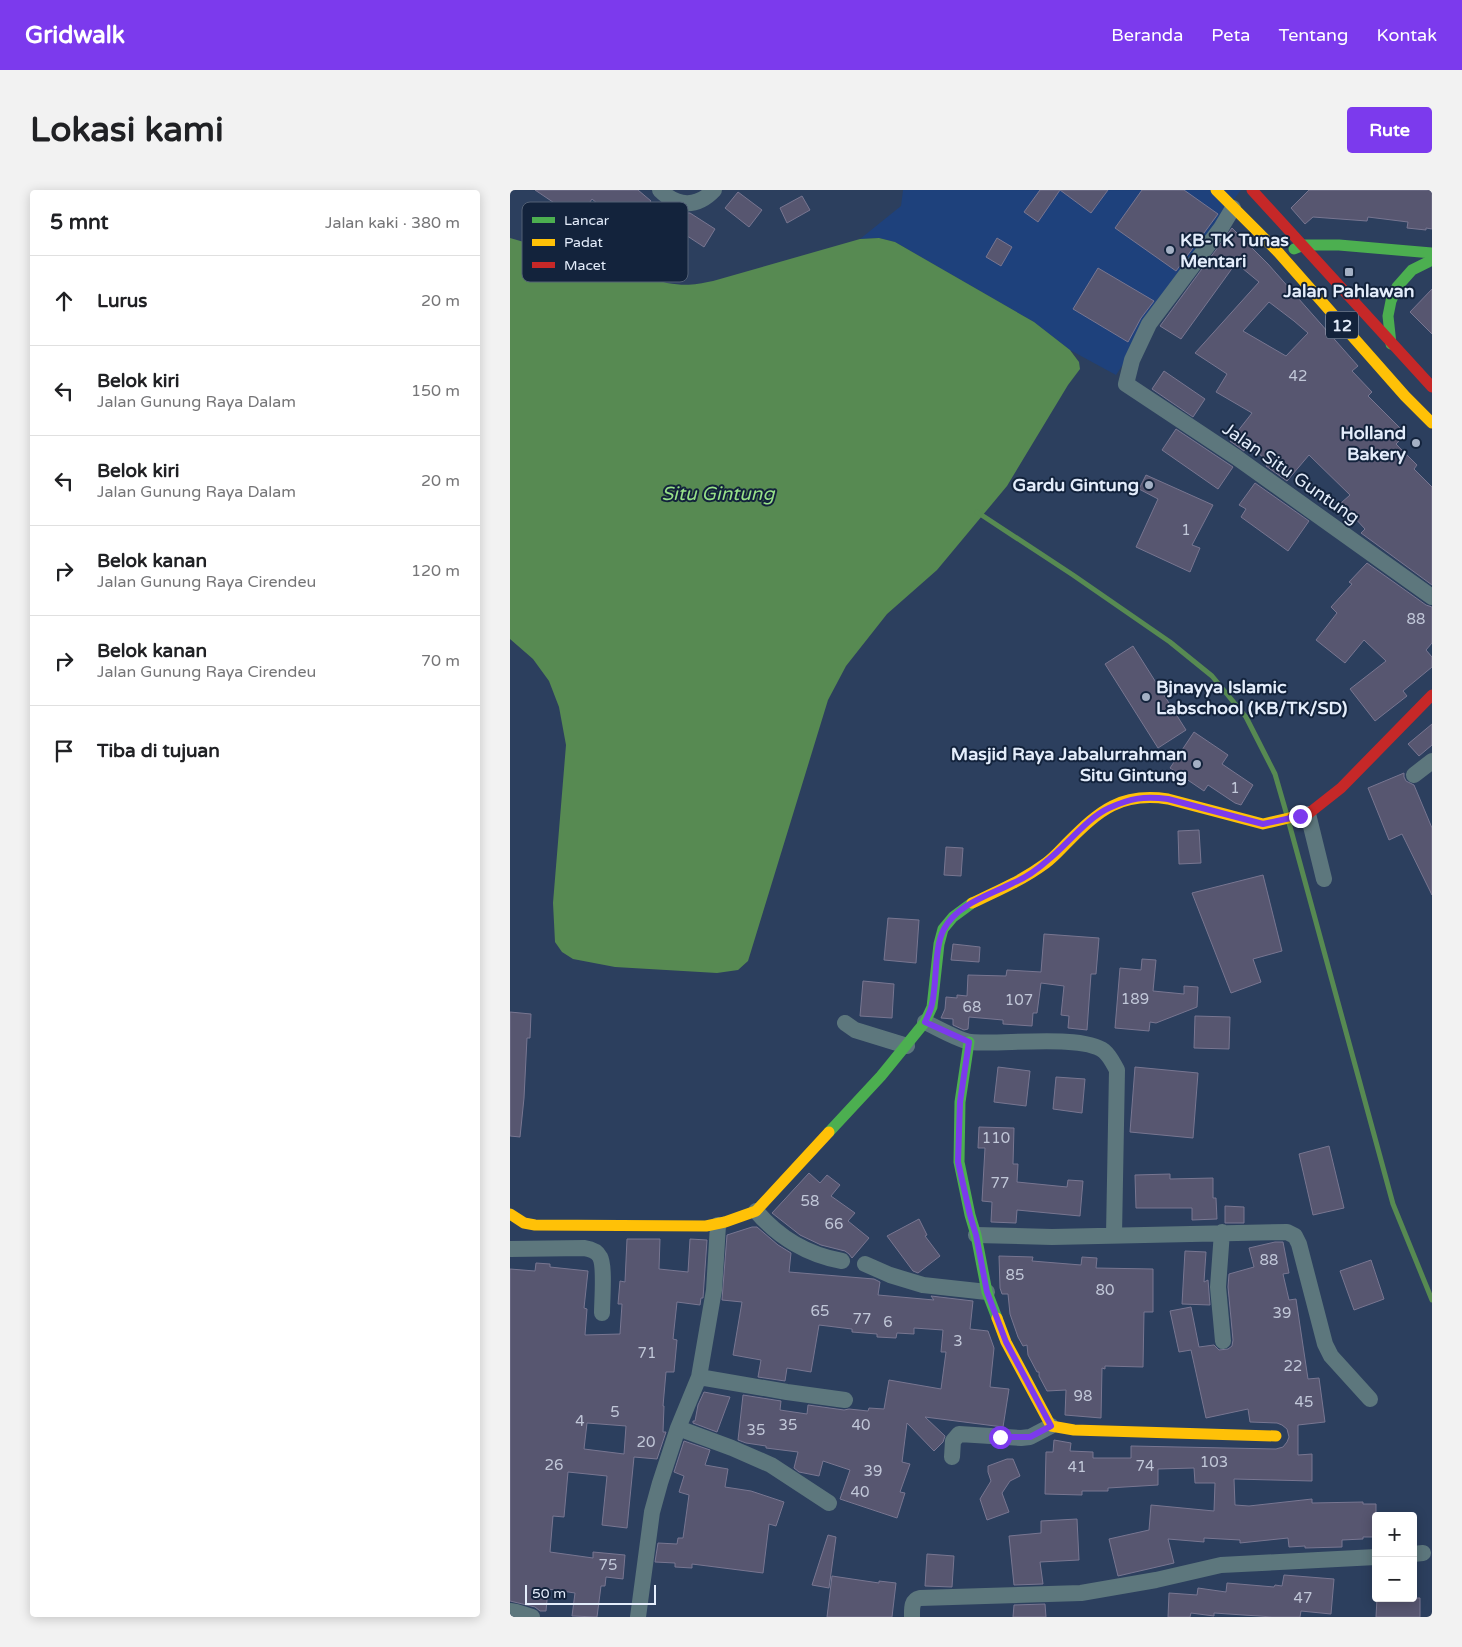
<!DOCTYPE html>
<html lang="id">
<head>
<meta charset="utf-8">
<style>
	body { margin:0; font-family:"Varela Round",sans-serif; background:#f2f2f2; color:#202124 }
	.controls { position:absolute; right:15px; bottom:15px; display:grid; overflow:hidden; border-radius:5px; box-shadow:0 2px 12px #0003 }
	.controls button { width:45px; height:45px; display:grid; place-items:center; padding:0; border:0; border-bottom:1px solid #e0e0e0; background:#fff; color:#202124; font:25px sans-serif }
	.scale { position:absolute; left:15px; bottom:12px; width:131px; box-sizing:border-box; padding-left:5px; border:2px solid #e4edfb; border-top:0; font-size:14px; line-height:18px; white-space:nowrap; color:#e4edfb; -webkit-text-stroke:4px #13233c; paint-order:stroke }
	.stop { position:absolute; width:15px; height:15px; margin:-11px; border:4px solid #7c3aed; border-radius:50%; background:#fff }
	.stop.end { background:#7c3aed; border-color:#fff; box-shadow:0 1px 5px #0008 }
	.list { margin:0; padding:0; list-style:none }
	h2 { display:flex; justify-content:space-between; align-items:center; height:65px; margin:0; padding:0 20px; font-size:21px }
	h2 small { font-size:16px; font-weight:400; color:#757577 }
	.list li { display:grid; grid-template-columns:32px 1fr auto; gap:15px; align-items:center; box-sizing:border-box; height:90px; padding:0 20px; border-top:1px solid #e0e0e0 }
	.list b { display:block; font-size:19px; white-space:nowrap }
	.list p { margin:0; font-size:16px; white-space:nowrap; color:#757577 }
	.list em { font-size:16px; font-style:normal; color:#757577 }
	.icon { flex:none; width:28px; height:28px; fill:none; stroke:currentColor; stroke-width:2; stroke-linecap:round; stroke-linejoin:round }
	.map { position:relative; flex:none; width:922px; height:1427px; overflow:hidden; border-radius:5px }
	header { display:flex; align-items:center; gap:30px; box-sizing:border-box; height:70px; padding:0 25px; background:#7c3aed; color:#fff }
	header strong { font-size:24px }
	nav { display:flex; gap:28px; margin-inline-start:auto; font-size:18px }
	.intro { display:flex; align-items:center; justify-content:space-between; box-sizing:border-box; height:120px; padding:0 30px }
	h1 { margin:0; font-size:35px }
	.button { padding:12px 22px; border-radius:5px; background:#7c3aed; color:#fff; font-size:18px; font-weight:700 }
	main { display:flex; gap:30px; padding:0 30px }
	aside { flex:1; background:#fff; border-radius:5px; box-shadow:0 2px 12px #0003 }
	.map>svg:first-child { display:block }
</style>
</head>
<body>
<header>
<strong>Gridwalk</strong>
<nav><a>Beranda</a><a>Peta</a><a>Tentang</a><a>Kontak</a></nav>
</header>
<div class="intro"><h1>Lokasi kami</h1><a class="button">Rute</a></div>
<main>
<aside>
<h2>5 mnt<small>Jalan kaki · 380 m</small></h2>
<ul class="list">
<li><svg class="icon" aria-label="ahead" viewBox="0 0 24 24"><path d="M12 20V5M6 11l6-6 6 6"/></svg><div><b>Lurus</b></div><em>20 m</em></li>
<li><svg class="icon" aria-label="left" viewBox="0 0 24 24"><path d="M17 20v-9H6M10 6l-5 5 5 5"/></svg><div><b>Belok kiri</b><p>Jalan Gunung Raya Dalam</p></div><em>150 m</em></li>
<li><svg class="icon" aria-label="left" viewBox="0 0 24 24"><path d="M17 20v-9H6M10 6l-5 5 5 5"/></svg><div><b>Belok kiri</b><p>Jalan Gunung Raya Dalam</p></div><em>20 m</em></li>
<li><svg class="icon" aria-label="right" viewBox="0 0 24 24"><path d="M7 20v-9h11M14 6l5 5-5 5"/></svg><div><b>Belok kanan</b><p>Jalan Gunung Raya Cirendeu</p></div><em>120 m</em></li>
<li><svg class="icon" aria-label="right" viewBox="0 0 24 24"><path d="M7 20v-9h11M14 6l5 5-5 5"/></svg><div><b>Belok kanan</b><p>Jalan Gunung Raya Cirendeu</p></div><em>70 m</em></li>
<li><svg class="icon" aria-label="arrive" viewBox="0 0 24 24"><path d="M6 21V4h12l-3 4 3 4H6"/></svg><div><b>Tiba di tujuan</b></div></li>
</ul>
</aside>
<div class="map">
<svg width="922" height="1427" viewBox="0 0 922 1427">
	<rect width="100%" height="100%" fill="#2c3f5e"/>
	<path fill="#1e417c" d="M393 0H731L709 29 606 185 560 160 524 132 385 52 369 48 350 49 391 16Z"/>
	<path fill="#578a52" d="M0 48 157 93C175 96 185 95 203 91L350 49 369 48 385 52 524 132 560 160 569 172 570 179 558 195 497 296 427 380 377 424 336 476 318 510 238 771 228 780 207 783 105 777 63 769 52 762 45 752 43 713 56 555 49 517 39 491 23 469 0 449Z"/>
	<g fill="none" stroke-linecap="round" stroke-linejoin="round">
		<path stroke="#578a52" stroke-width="5" d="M467 322 563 385 660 452 702 486 736 527 765 584 776 622
			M779 633 883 1014 922 1110"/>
	</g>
	<path fill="#575670" stroke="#787691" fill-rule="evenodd" d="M25 0H128L141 11 118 39 82 9 68 29Z
		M530 0H550L528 32 514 22Z
		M550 0H598L581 23Z
		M632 0H674L708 24 666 81 605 38Z
		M799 0H922V39L916 38V40L897 38 898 32 858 27 857 31 803 27 795 34 781 18Z
		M228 2 252 20 239 37 215 18Z
		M292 6 300 20 277 33 270 18Z
		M175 23H180L205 39 194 57 165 38Z
		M722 38 758 74 848 176 842 181 862 202 858 206 896 244 886 254 907 275 904 279 922 297V395L851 343 855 339 831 313 840 305 799 265 777 291 756 276 759 272 738 255 734 261 720 251 742 223 706 202 717 184 685 163 749 92 726 73 671 149 650 136ZM759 112 784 131 798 143 776 166 733 141Z
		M487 48 502 57 491 76 476 67Z
		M588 78 644 111 631 128 618 152 563 119Z
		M922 99V144L900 122Z
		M654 181 695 209 683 227 642 199Z
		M666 239 723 277 708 299 652 260Z
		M636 285 703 315 682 355 690 358 680 382 626 357 648 309 629 299Z
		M745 293 799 331 778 361 731 327 736 319 729 315Z
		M857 373 916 415 922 417V453L916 460 922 467V477L893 501 897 506 865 531 840 499 876 471 854 450 835 473 806 450 827 423 821 417 842 394 839 392Z
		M623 456 676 540 648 558 595 474Z
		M922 534V555L909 566 898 554Z
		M684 542 718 565 712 574 743 595 731 615 725 613 698 595 694 601 660 578Z
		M894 583V587L896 591 904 595 922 638V705L892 644 879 650 858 598Z
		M689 640 691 673 669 674 668 641Z
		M436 657 453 658 451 686 434 685Z
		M753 685 772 761 743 769 751 792 721 803 682 703Z
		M378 728 409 730 406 773 374 770Z
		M534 744 589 748 586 784H581L577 840 558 838 559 826 551 825 554 796 531 793 527 823H523L522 836 493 834V830L459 827 458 839 454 840 443 835V829L431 828 435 819 436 807 447 808V805L457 806 458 785 496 786 497 780 531 782Z
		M443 754 470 757 469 772 441 770Z
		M632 769 646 770 643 801 674 804V796L688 797 687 817 646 833 640 832 639 841 605 838 610 778 631 780Z
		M353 791 384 794 382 828 350 826Z
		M0 822 21 824 20 848H17L14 908 10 947 0 946Z
		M685 826 720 827 719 859 684 858Z
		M488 877 520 881 516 916 484 912Z
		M625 877 688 883 683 948 620 942Z
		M546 887 575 889 572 923 543 919Z
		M469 937 504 938 503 974H508L507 992 557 997 558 990 573 991 570 1026 507 1020 506 1033 481 1032 482 1012 472 1011 475 958H468Z
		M819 956 834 1018 803 1025 789 964Z
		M299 983 310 993 317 985 330 995 321 1006 345 1023 338 1031 359 1048 342 1068 339 1064 335 1061 311 1055 290 1045 262 1023Z
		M660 984V989L703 988V1008H706L707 1029 682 1030V1018H626L625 985Z
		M715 1016 734 1017V1033H715Z
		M409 1029 417 1045 415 1046 430 1066 408 1083 403 1081 377 1046Z
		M242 1037H247L268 1055 281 1063 279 1082 364 1089 370 1092 368 1105 424 1110 421 1106 463 1111 460 1139 478 1141 484 1158 480 1197 499 1199 493 1237 415 1227 435 1246 433 1252 424 1261 397 1233 392 1272 400 1274 390 1302 395 1303 387 1328 330 1309 340 1280 313 1271 309 1286 289 1282 284 1278 288 1262 256 1258V1256L236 1253 228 1250 233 1205 271 1211 270 1220 297 1224 298 1215 334 1220 339 1219 358 1221 359 1218 374 1219 379 1190 431 1199 436 1162H431L433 1140 404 1138V1144L387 1143 386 1148 367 1147V1144L342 1142V1139L309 1135 301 1182 277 1178 275 1191 248 1187 251 1170 223 1165 232 1112 212 1110 217 1045Z
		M117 1049H150L149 1079 178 1082 180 1049 197 1050 193 1108H191L190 1115 167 1112 163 1149 167 1150 164 1182H156L153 1216H154L153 1242H156L147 1269 124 1267 117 1338 92 1335 97 1286 58 1282 54 1327 43 1326 40 1362 83 1368V1362L115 1365 113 1389 96 1387 95 1396H91L87 1427 62 1426 65 1403 38 1399 36 1421H30L25 1417 0 1411V1079L25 1081 26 1073 40 1074V1077L78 1081 74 1118 77 1119 75 1145 110 1144 112 1114H108L110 1091 115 1092ZM77 1233 116 1236 114 1264 74 1259Z
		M765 1052H773L779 1083 773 1084 779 1110 786 1109 798 1189 809 1188 815 1232 788 1235V1265L802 1264V1291L724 1289 725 1315 739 1316 802 1309V1313L853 1312V1314H866V1347H853V1349L832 1350V1357L795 1358V1356L779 1357 778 1348 730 1353V1350L694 1348V1352L658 1349 664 1373 608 1386 599 1349 639 1340 641 1315 704 1321 705 1293H685L684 1278 648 1279V1295L598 1298V1301H572V1305L535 1304 536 1262H543L544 1250 561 1253 560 1261 583 1262V1268H621V1256L766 1259 773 1257 777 1252 779 1247 777 1239 772 1235 767 1233 740 1232 738 1219 696 1228 681 1160 669 1162 660 1121 681 1117 689 1157 704 1155 709 1160 718 1159 722 1156 723 1150 718 1097 719 1084 744 1077 739 1058Z
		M675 1061 696 1062 694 1092 698 1090 700 1115 672 1114Z
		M489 1066 523 1067 522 1071 571 1075 572 1067 587 1068 586 1078 643 1079V1122H634L633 1177 595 1176V1179L592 1178 591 1228 555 1225 556 1200 537 1201 529 1186V1182H527L518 1165 517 1155 513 1156 508 1147 500 1124 498 1104H492L490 1098Z
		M861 1070 874 1109 844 1120 830 1081Z
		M194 1202 220 1207 207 1242 183 1233V1231H185L188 1215Z
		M174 1251 200 1260 195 1275 218 1279 215 1297 241 1301 274 1312 266 1336 259 1334 253 1383 182 1374V1378L165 1377V1373L145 1372 148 1353 167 1354 168 1348H173L179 1305 169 1302 174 1286 164 1282Z
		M497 1269H503L510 1286 500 1291 492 1303 499 1322 477 1330 470 1309 481 1291 478 1282V1276Z
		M567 1329 569 1370 530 1372 533 1394 504 1395 499 1346 531 1343V1331Z
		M318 1345 326 1347 319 1398 302 1395Z
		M417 1364 444 1366 442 1397 415 1396Z
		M774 1385 824 1389 821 1424 791 1421 790 1427H763L704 1423V1426L681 1423 680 1427H658L659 1403 687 1405 688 1398 716 1402 717 1393 764 1397 765 1395 772 1396Z
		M322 1386 369 1393V1391L386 1393 382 1427H317Z
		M867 1408H910V1427H866Z
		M535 1414 536 1427H503L504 1415Z"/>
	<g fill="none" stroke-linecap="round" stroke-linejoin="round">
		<path stroke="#5d777d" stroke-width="16" d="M150 0C167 17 187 18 204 0
			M723 18 711 38 639 134 622 170 616 194 726 267 922 407
			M904 585 922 571
			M798 624 814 689
			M415 832C426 837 450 851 461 852 490 855 573 844 594 861 600 866 603 873 607 880L604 1045
			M335 833 345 840 397 856
			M246 1021C268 1047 298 1065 332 1071
			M712 1042 708 1097 713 1151
			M466 1045 542 1047 777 1042 785 1046 789 1054 815 1154 821 1166 860 1209
			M0 1059 74 1058C81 1059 87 1061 90 1067 95 1076 92 1111 92 1123
			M355 1074 380 1085 413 1095 477 1102
			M189 1187 277 1202 335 1210
			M168 1238 222 1258 261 1275 319 1313
			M442 1267 443 1251 449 1244 511 1248 520 1247 541 1236
			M903 1364 913 1363
			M0 1421 6 1422 22 1427
			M128 1427 142 1322 150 1293 168 1238 189 1187 204 1100 208 1035
			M402 1427C402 1419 401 1410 410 1408L571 1403 646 1390 711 1375 866 1367"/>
		<path stroke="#4caf50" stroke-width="11" d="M784 59 794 55H829L922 63
			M881 154 878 126 881 111 887 97 902 80 922 70
			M459 852 450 912 449 972 460 1025 466 1045 477 1102 487 1128
			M319 942 371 886 415 832 422 817 429 754 433 739 443 727 462 713"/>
		<path stroke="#ffc107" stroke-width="11" d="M706 0 769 63 895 206 922 233
			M462 713C488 701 513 690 536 673 544 667 551 659 558 652 590 620 611 602 658 609L753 634 783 627
			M0 1024 14 1033 25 1035 196 1036 215 1032 246 1021 319 942
			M487 1128 496 1152 541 1236 564 1240 766 1246"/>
		<path stroke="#c62828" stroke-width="11" d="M742 0 922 197
			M783 627 798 624 831 598 922 505"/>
	</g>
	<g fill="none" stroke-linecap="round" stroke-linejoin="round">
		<path stroke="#7c3aed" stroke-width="6" d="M490 1247H520L541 1236 496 1152 477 1102 466 1045 460 1025 448 972 450 912 459 852 415 832C418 826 421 820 422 814 427 793 424 757 434 739 447 714 480 705 503 693 515 688 528 679 538 670 557 655 577 628 599 618 621 608 634 606 658 609L753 634 790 626"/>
	</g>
	<g fill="#a4b0c4" stroke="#13233c" stroke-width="2">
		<circle cx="660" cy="60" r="5"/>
		<rect x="834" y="77" width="10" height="10" rx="2.5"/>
		<circle cx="906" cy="253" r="5"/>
		<circle cx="639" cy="295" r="5"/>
		<circle cx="636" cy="507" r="5"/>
		<circle cx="687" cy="574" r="5"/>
	</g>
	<g text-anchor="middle" stroke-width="4" stroke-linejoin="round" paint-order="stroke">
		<g font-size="15" fill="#c1c7d8">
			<text x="788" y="191">42</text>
			<text x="676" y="345">1</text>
			<text x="906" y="434">88</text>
			<text x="725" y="603">1</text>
			<text x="625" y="814">189</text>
			<text x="509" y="815">107</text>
			<text x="462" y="822">68</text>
			<text x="486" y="953">110</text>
			<text x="490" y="998">77</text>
			<text x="300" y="1016">58</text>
			<text x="324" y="1039">66</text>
			<text x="759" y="1075">88</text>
			<text x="505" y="1090">85</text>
			<text x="595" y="1105">80</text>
			<text x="310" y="1126">65</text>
			<text x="772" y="1128">39</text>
			<text x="352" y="1134">77</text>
			<text x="378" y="1137">6</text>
			<text x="448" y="1156">3</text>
			<text x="137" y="1168">71</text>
			<text x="783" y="1181">22</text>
			<text x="573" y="1211">98</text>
			<text x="794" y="1217">45</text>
			<text x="105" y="1227">5</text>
			<text x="70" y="1236">4</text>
			<text x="278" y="1240">35</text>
			<text x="351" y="1240">40</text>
			<text x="246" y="1245">35</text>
			<text x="136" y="1257">20</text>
			<text x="704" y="1277">103</text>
			<text x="44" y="1280">26</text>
			<text x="635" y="1281">74</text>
			<text x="567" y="1282">41</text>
			<text x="363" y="1286">39</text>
			<text x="350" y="1307">40</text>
			<text x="98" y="1380">75</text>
			<text x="793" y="1413">47</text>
		</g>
		<rect fill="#13233c" stroke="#a5b0c2" stroke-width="1" x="816" y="121.5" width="32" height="27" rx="4"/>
		<g font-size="16" font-weight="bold" fill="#e4edfb">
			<text x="832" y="141">12</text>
		</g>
		<g font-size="18" font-weight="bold" fill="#e4edfb" stroke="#13233c" text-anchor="end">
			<text x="670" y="56" text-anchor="start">KB-TK Tunas<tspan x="670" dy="21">Mentari</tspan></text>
			<text x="839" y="107" text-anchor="middle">Jalan Pahlawan</text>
			<text x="896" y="249">Holland<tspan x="896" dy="21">Bakery</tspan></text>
			<text x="629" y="301">Gardu Gintung</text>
			<text x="646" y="503" text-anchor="start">Bjnayya Islamic<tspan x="646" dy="21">Labschool (KB/TK/SD)</tspan></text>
			<text x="677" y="570">Masjid Raya Jabalurrahman<tspan x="677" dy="21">Situ Gintung</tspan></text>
		</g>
		<g font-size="18" fill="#e4edfb" stroke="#13233c">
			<text transform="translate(781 283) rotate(35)" y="6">Jalan Situ Guntung</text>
		</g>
		<g font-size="19" font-style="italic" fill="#98e289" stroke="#13233c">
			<text x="208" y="310">Situ Gintung</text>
		</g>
	</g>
	<rect x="12" y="12" width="166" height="80" rx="8" fill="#13233c" stroke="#526075" stroke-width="1"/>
	<rect x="22" y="27" width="23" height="6" fill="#4caf50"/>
	<rect x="22" y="49" width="23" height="7" fill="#ffc107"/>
	<rect x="22" y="72" width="23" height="6" fill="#c62828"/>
	<g font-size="14" fill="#e4edfb">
		<text x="54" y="35">Lancar</text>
		<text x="54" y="57">Padat</text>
		<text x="54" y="80">Macet</text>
	</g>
</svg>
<div class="controls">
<button>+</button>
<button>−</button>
</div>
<div class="scale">50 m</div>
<div class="stop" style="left:490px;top:1247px"></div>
<div class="stop end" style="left:790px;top:626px"></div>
</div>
</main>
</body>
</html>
